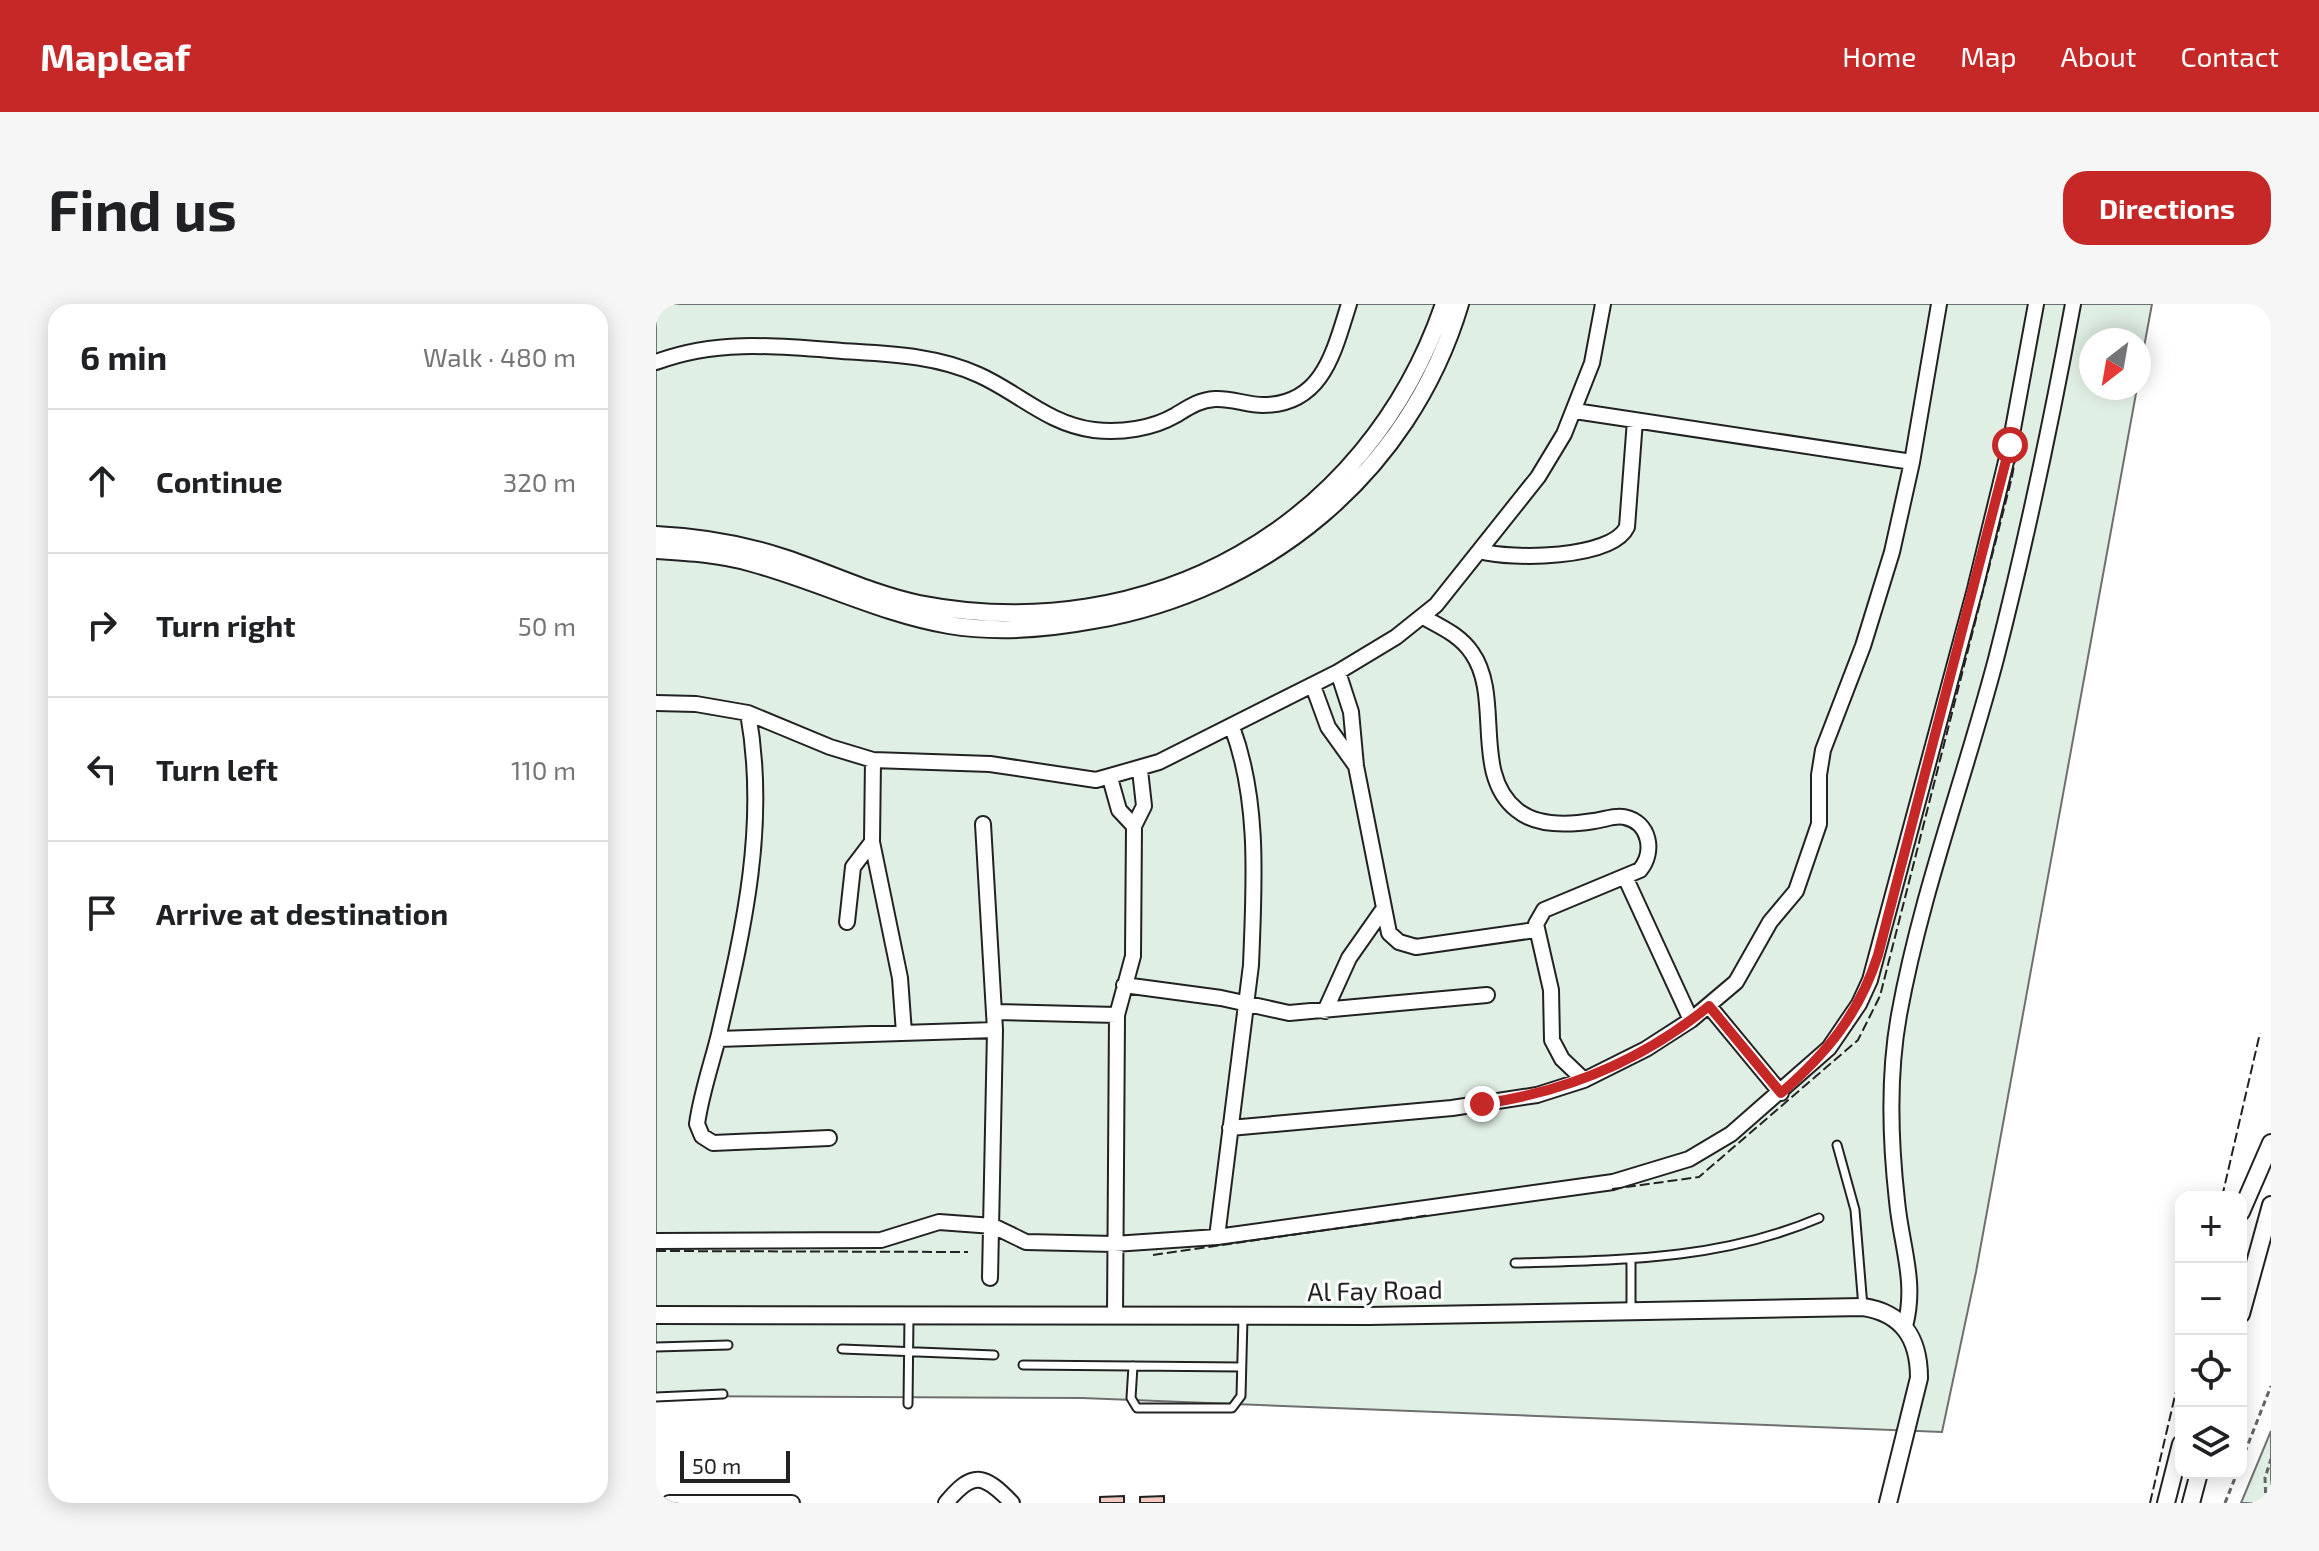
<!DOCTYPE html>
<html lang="en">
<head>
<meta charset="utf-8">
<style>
	body { margin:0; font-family:"Exo 2",sans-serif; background:#f6f6f6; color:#202124 }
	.controls { position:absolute; right:24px; bottom:24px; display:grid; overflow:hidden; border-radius:16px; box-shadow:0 4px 20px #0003 }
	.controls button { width:72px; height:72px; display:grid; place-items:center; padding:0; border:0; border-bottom:2px solid #e0e0e0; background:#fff; color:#202124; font:40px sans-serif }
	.compass { position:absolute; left:1423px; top:24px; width:72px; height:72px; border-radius:50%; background:#fff; box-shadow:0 4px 20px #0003; rotate:211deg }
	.scale { position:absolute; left:24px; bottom:20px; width:110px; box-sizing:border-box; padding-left:8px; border:4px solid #222; border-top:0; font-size:22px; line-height:28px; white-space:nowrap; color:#222; -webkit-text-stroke:6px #fff; paint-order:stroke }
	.stop { position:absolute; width:24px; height:24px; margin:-18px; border:6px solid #c62828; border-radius:50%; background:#fff }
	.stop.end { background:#c62828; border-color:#fff; box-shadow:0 2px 8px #0008 }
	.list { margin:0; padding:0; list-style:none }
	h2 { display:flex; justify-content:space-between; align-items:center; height:104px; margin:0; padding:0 32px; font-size:34px }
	h2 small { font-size:26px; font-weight:400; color:#757577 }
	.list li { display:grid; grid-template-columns:52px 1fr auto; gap:24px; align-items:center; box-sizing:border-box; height:144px; padding:0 32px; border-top:2px solid #e0e0e0 }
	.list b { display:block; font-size:30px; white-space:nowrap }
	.list em { font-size:26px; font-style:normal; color:#757577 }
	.icon { flex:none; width:44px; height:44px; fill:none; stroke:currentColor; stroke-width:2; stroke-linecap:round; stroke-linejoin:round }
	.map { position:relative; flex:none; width:1615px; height:1199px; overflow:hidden; border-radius:24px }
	header { display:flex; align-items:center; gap:48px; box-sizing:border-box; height:112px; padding:0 40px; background:#c62828; color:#fff }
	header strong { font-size:38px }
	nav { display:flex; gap:44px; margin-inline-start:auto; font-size:28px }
	.intro { display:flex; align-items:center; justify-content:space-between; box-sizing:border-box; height:192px; padding:0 48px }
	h1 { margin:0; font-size:56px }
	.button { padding:20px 36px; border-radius:24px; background:#c62828; color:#fff; font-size:28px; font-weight:700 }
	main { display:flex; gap:48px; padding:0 48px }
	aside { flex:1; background:#fff; border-radius:24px; box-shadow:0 4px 20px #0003 }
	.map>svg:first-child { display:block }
</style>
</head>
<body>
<header>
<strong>Mapleaf</strong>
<nav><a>Home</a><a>Map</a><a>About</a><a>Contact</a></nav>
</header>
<div class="intro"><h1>Find us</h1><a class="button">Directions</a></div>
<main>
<aside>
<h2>6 min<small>Walk · 480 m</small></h2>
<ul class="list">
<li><svg class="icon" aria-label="ahead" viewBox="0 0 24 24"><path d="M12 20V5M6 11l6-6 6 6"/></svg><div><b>Continue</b></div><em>320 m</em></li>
<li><svg class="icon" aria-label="right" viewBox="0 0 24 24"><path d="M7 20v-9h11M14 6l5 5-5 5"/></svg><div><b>Turn right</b></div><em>50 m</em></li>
<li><svg class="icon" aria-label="left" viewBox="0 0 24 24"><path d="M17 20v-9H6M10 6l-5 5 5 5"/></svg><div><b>Turn left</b></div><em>110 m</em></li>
<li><svg class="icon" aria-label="arrive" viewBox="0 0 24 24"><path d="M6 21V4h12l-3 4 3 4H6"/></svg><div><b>Arrive at destination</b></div></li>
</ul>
</aside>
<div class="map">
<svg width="1615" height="1199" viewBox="0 0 1615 1199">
	<rect width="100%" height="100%" fill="#fff"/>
	<path fill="#e0efe3" stroke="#6f6f6f" stroke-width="2" d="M0 0H1496L1483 70V36H1435V84H1481L1320 968 1286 1128 426 1094 0 1092Z
		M1615 1127V1199H1585Z"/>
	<path fill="#f3c9c0" stroke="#222" stroke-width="2" d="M468 1192V1199H444V1193Z
		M508 1192V1199H484V1193Z"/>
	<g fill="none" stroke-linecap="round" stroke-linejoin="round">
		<g stroke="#222" stroke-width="11">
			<path id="service" d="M1181 841 1199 906 1207 1003
				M859 959C965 956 1065 956 1163 914
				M975 1005V955
				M0 1043 72 1041
				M186 1045 338 1051
				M367 1061 585 1063
				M477 1062 475 1094 481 1104H576L585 1092 587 1014
				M0 1093 67 1090
				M252 1100 253 1012"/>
		</g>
		<g stroke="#222" stroke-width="18">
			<path id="minor" d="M0 58C61 35 123 42 186 47 233 50 280 51 323 71 363 89 392 120 438 126 465 129 496 125 520 111 533 103 543 96 559 95 575 94 591 101 607 101 667 101 678 47 693 0
				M919 107 1256 158
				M824 247C855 256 956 255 971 223L979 116
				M767 313C785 323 804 331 816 349 847 393 815 470 861 506 881 523 913 521 938 517 948 516 958 511 968 513 994 518 999 548 984 566L888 606 880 620 895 686 896 736 906 755 928 776
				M682 368 695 408 700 462 733 629 743 638 760 643 879 626
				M657 382 672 423 700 462
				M0 399 40 400 92 409 174 443 217 456 334 460 440 476 503 458 682 368 740 333 780 301 882 173 908 130 936 59 947 0
				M92 409C112 520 88 623 63 730 56 759 45 790 41 820L46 832 57 839 173 834
				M217 456 216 538 244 674 248 729
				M454 474 463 506 478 522
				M327 520 339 726 334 974
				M970 575 1035 716
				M191 618 197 563 216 538
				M468 681 565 694 633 709 831 691
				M1053 702 1125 789
				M669 707 693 654 726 607
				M338 708 461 711
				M62 735 339 726
				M574 824 796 804 881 791 928 776 990 745 1035 716 1080 678 1114 618 1140 587 1163 520V471L1167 446 1207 342 1236 248 1256 158 1283 0
				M561 933 595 661C598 582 604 498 576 423
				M0 937 225 936 283 918 337 922 370 938 458 940 561 933 957 878 1033 855 1075 830 1173 744 1203 700 1214 676 1319 285 1354 141 1380 0
				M459 1012 461 711 477 652 478 522 488 502 484 466
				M1249 1022C1261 978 1245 941 1241 897 1234 835 1232 772 1243 711 1265 590 1309 473 1340 355 1370 238 1395 119 1417 0
				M13 1199H136
				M290 1199C317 1166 328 1170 356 1199"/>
		</g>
		<g stroke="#222" stroke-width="20">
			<path id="tertiary" d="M0 231C42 233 85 240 125 253 172 268 215 290 263 300 494 345 712 223 788 0
				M0 246C33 248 65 250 96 259 163 277 224 309 293 321 341 329 390 325 438 316 609 286 753 170 804 0
				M1585 908 1615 839
				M1585 1010 1615 901
				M0 1011 712 1012 1207 1003C1247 1009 1263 1035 1263 1074L1232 1199
				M1510 1199 1525 1140
				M1535 1199 1543 1169"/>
		</g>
		<path stroke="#646464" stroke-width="3" stroke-dasharray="6 4" stroke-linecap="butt" d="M1585 1158 1615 1082
			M1569 1199 1581 1169
			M1610 1199 1609 1174 1615 1155"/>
		<use href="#service" stroke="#fff" stroke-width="7"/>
		<use href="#minor" stroke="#fff" stroke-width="14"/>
		<use href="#tertiary" stroke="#fff" stroke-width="16"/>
		<path stroke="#222" stroke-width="2" stroke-dasharray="10 4" stroke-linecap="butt" d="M956 885 1043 873 1202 736 1224 692 1356 173 1363 132
			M1566 893 1604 729
			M0 947 312 948
			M497 951 774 911
			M1494 1199 1525 1066"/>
	</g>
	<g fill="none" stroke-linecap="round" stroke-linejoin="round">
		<path stroke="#c62828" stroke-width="10" d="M826 800C910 788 987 756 1053 702L1125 789C1171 749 1203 710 1222 651L1354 141"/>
	</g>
	<g text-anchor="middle" stroke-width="6" stroke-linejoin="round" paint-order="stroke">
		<g font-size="26" fill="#222" stroke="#fff">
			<text transform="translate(719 987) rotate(-1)" y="9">Al Fay Road</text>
		</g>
	</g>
</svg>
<div class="controls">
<button>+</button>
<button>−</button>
<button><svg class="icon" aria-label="locate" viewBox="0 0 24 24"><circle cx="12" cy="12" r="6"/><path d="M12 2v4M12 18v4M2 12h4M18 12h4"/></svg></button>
<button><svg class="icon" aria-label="layers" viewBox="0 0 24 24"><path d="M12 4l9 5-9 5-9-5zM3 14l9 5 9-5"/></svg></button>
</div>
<svg class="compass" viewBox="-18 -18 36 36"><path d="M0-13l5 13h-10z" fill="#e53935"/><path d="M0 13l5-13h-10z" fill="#757577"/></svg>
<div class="scale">50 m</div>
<div class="stop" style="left:1354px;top:141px"></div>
<div class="stop end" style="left:826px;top:800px"></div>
</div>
</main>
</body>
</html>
